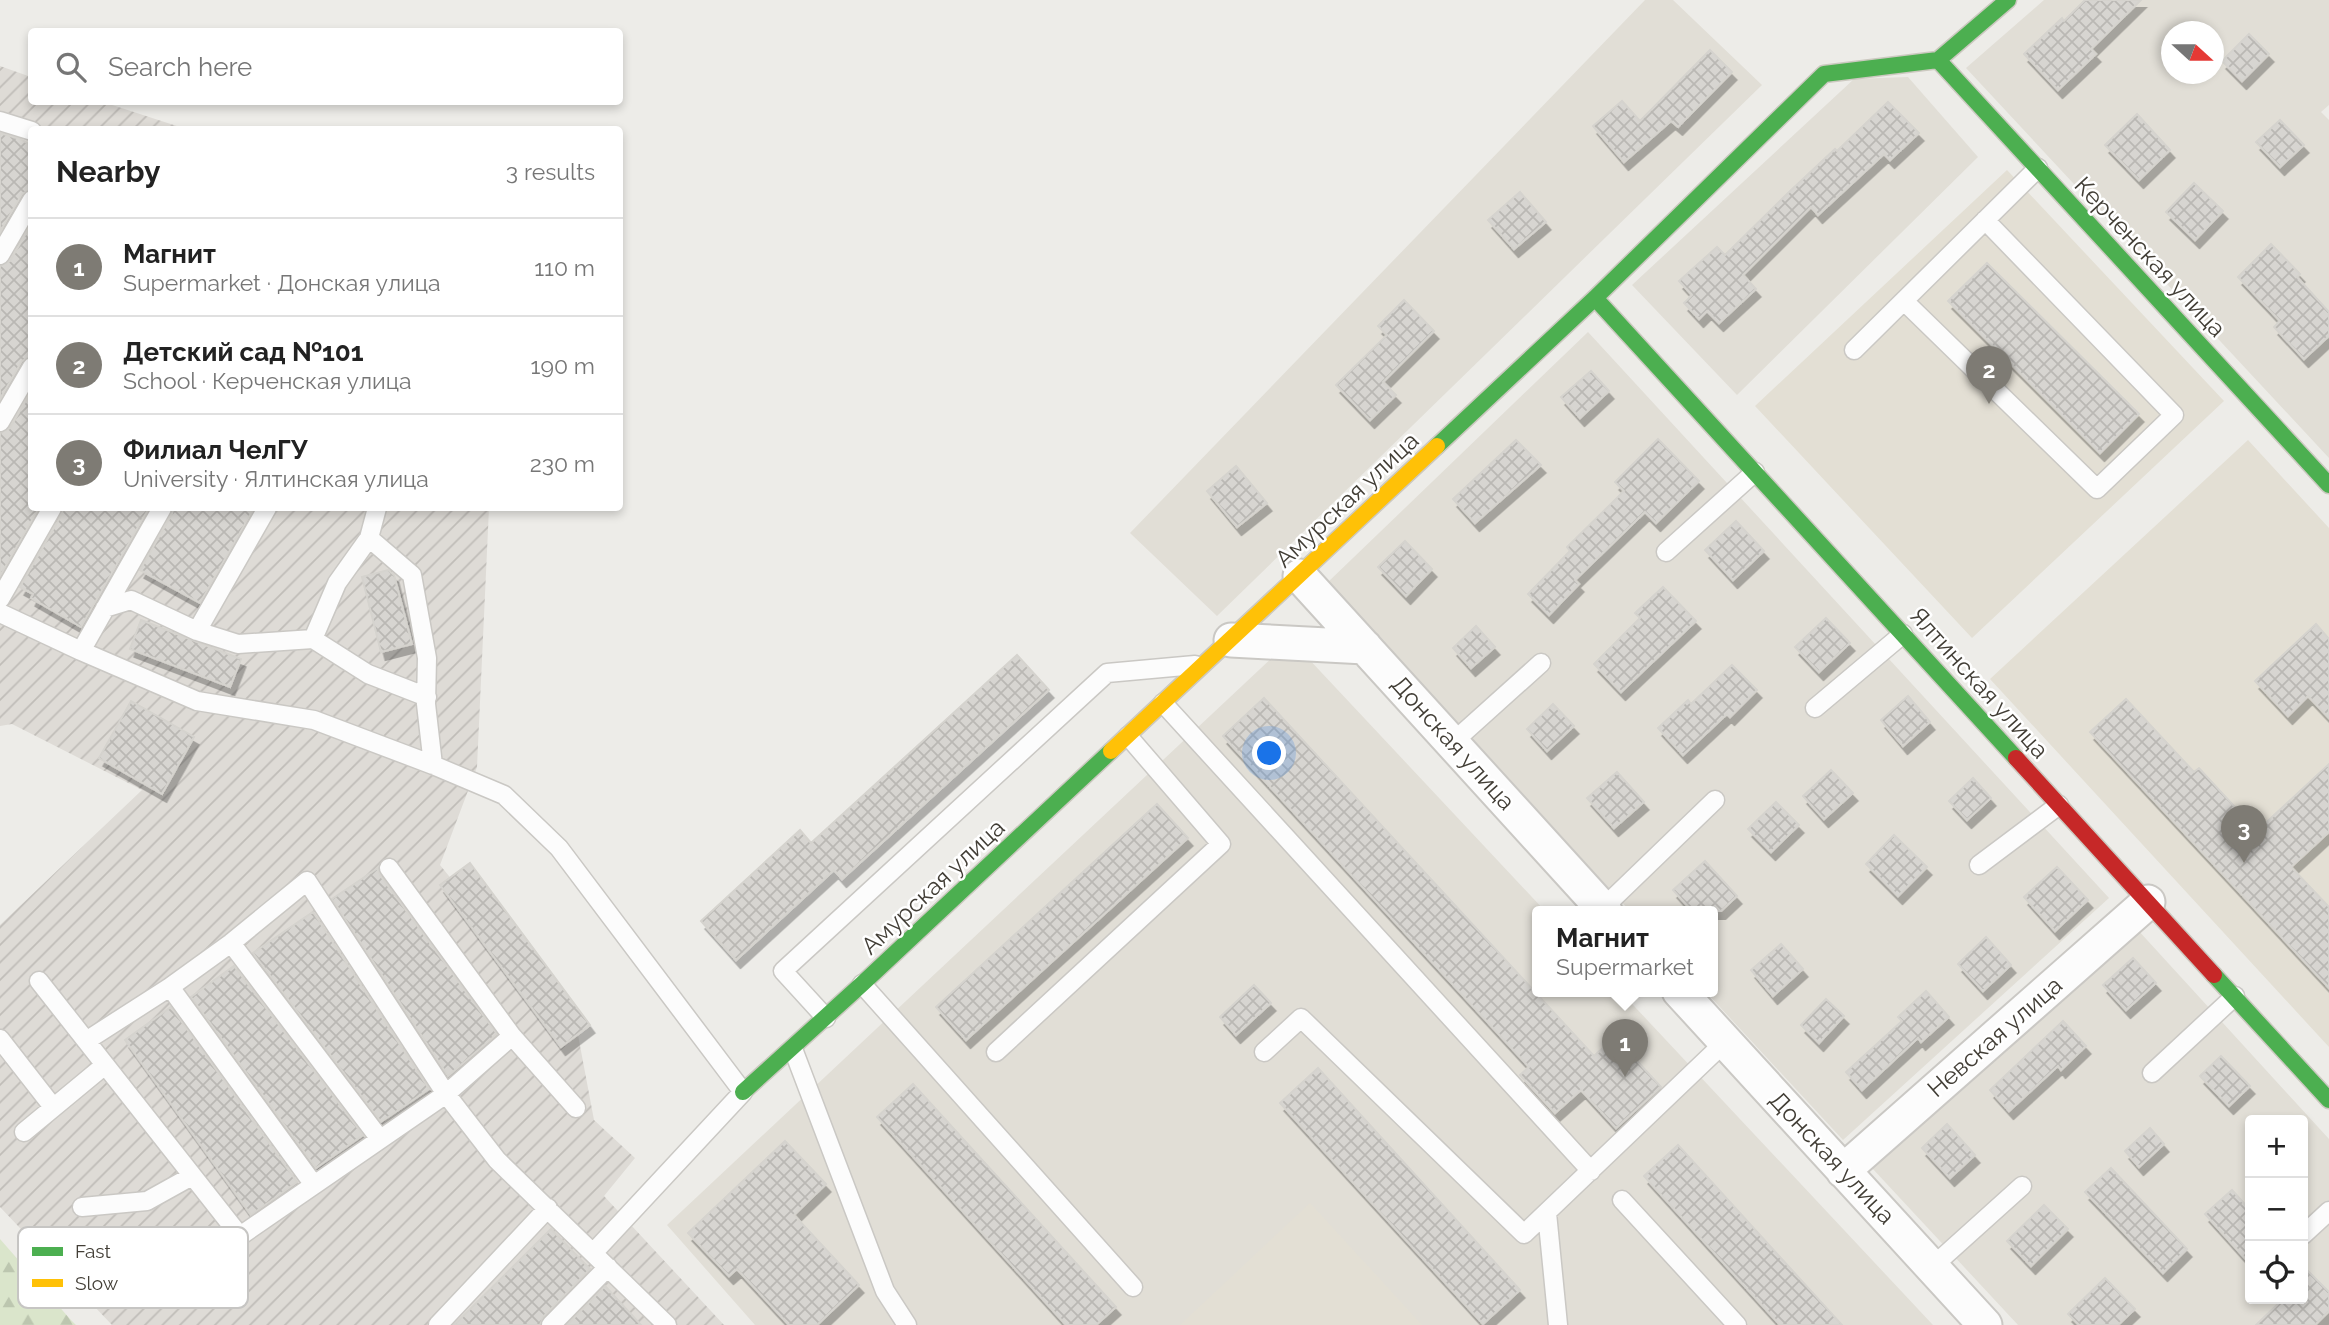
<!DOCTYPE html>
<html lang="en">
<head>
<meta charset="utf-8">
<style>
	body { margin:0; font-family:Raleway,sans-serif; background:#f6f6f6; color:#222 }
	.controls { position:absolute; right:21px; bottom:21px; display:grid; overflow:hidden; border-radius:7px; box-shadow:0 4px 10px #0003 }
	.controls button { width:63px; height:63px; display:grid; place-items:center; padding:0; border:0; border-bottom:2px solid #e0e0e0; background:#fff; color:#222; font:35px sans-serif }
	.compass { position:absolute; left:2161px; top:21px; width:63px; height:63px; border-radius:50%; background:#fff; box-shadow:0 4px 10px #0003; rotate:111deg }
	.you { position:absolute; left:1270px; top:754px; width:24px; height:24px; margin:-18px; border:5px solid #fff; border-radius:50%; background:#1a73e8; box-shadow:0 0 0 10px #1a73e833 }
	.badge { display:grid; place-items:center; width:46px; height:46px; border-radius:50%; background:#7e7b74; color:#fff; font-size:23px; font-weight:700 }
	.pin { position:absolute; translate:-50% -58px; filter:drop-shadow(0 2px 4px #0008) }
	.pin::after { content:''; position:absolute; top:37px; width:24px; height:21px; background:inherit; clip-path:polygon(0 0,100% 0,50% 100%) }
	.popup { position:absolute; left:1532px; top:906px; width:186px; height:91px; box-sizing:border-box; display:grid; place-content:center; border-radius:7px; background:#fff; filter:drop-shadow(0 2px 5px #0005); font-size:23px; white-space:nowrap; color:#767676 }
	.popup b { font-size:26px; color:#222 }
	.popup::after { content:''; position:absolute; left:50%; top:100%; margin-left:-14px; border:14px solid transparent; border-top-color:#fff }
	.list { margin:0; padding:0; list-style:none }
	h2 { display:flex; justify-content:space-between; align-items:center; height:91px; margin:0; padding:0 28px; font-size:30px }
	h2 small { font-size:23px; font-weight:400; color:#767676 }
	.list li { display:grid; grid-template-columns:46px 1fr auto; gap:21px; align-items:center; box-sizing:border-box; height:98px; padding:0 28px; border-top:2px solid #e0e0e0 }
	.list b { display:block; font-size:26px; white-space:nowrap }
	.list p { margin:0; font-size:23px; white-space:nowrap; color:#767676 }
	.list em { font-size:23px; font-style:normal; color:#767676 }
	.icon { flex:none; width:38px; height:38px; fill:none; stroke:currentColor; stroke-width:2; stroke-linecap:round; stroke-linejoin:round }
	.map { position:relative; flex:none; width:2329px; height:1325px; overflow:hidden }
	.search { position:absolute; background:#fff; box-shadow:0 4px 10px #0003; left:28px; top:28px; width:595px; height:77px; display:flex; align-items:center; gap:18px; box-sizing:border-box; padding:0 24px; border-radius:7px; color:#767676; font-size:26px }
	.panel { position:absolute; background:#fff; box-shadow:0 4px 10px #0003; left:28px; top:126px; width:595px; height:385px; border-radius:7px }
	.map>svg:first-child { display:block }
</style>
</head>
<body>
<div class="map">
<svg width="2329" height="1325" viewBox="0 0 2329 1325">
	<defs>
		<pattern id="industrial-furrows" width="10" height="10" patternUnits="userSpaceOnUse" patternTransform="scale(1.75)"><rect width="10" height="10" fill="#dedbd6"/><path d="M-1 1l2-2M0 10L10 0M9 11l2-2" fill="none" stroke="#c0bdb8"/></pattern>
		<pattern id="forest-firs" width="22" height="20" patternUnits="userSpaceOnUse" patternTransform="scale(1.75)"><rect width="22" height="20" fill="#dae5cb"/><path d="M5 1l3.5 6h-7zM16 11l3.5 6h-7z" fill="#bcc6af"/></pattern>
		<pattern id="building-cross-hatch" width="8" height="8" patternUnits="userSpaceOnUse" patternTransform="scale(1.75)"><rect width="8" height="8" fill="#d7d5d1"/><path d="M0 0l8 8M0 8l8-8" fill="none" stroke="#bab8b4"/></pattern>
		<filter id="shadow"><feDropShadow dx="4.5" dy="8" stdDeviation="0" flood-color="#0004"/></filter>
	</defs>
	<rect width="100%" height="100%" fill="#edece8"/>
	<path fill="#e1ded6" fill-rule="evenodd" d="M1645 0H1673L1762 85 1217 616 1130 533Z
		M2044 0H2329V105L2321 112 2329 120V458L1966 68ZM2172 32H2214V74H2172Z
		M1908 77 1978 157 1737 395 1632 285 1854 79Z
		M1588 332 2109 898 1843 1140 1705 991H1712V911H1630L1327 583Z
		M1291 640 1545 911H1538V991H1620L1933 1325H755L667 1225Z
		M2137 929 2329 1139V1325H2018L1872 1168ZM2250 1120H2303V1299H2250Z"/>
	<path fill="url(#industrial-furrows)" d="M0 66 31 77 32 102H103L186 129 32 130V508H489L477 767 440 865 578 1035 594 1120 635 1158 604 1196 724 1325H112L0 1207V925L142 790 12 724 0 726Z"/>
	<path fill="#e3dfd4" d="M2007 170 2224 401 1972 638 1755 406Z
		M2248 440 2329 528V1047L1990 679Z
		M1310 1203 1422 1325H1180Z"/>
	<path fill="url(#forest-firs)" d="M0 1239 70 1319 76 1325H0Z"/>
	<path fill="url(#building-cross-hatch)" stroke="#d5d3ce" stroke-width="2" filter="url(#shadow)" d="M2085 0H2141L2091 49 2096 54 2058 90 2024 54 2062 18 2064 21Z
		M2249 34 2269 54 2242 81 2222 61Z
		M1710 50 1732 72 1678 127 1671 121 1624 162 1593 126 1622 101 1640 121Z
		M1888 102 1919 133 1890 160 1884 154 1818 215 1811 207 1743 275 1756 289 1719 323 1707 311 1699 319 1684 303 1692 295 1679 281 1717 247 1725 255 1788 193 1835 149 1837 151Z
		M2137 114 2170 150 2139 180 2105 145Z
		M2280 120 2304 145 2280 167 2256 142Z
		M0 133 20 139 32 146V189L22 194 0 232Z
		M2194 183 2223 211 2195 240 2166 212Z
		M1520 192 1546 222 1514 249 1488 220Z
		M32 223V356L22 361 0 399V266L10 261Z
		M2271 244 2300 274 2297 277 2329 312V336L2304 359 2274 327 2280 321 2238 277Z
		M1987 263 2139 414 2100 453 1948 301Z
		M1404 300 1434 331 1383 382 1396 395 1370 420 1336 385 1387 335 1378 326Z
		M1591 371 1609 391 1580 418 1561 397Z
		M32 390V508H39L0 576V433L10 428Z
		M1658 439 1699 481 1656 523 1645 512 1575 580 1579 584 1549 615 1528 594 1570 551 1567 547 1624 491 1615 482Z
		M1516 440 1541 465 1475 523 1453 499Z
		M1236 466 1267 503 1237 527 1207 491Z
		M63 508H149L81 627 31 598 33 594 20 587 62 514Z
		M173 508H254L200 603 140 570 172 514Z
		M1736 521 1764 551 1733 580 1705 550Z
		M1405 541 1432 569 1406 596 1378 567Z
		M388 570 394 575 412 644 381 652 362 577Z
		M1663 587 1696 621 1621 692 1594 664 1640 618 1635 613Z
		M1826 618 1850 643 1819 672 1795 647Z
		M141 620 241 659 230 687 130 649Z
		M2316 624 2329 639V718L2308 696 2288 716 2255 681Z
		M1476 626 1495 647 1471 668 1453 648Z
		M1017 655 1049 690 842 879 834 870 736 960 701 921 800 830 811 843Z
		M1732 665 1757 690 1730 717 1727 714 1683 755 1658 728 1688 700 1691 704Z
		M1908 696 1930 722 1903 746 1881 720Z
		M1264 698 1594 1056 1615 1037 1661 1087 1616 1128 1581 1090 1555 1113 1520 1075 1529 1067 1223 736Z
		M2126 699 2194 772 2199 768 2257 831 2329 764V832L2291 867 2329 907V988L2090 732Z
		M131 701 194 737 162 794 99 758Z
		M1553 704 1574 726 1547 751 1527 729Z
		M1831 770 1853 793 1824 819 1803 796Z
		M1617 772 1644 802 1614 828 1587 798Z
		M1973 778 1991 798 1967 820 1949 801Z
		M1776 802 1799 825 1771 852 1748 829Z
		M1157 804 1188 838 966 1040 936 1007Z
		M1894 835 1927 867 1898 896 1866 864Z
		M1705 861 1737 896 1721 911H1692L1673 890Z
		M470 863 590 1025 561 1047 440 885Z
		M2057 867 2088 900 2055 931 2024 897Z
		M378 868 380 875 497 1034 448 1076 332 899Z
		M313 912 429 1089 381 1122 253 953Z
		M1986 937 2011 965 1983 991 1958 964Z
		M1781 944 1803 969 1773 996 1751 970Z
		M2133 958 2156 983 2126 1010 2103 985Z
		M234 966 363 1135 316 1168 191 997Z
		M1254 985 1271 1003 1236 1035 1220 1017Z
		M1926 991 1949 1017 1921 1042 1918 1038 1862 1090 1846 1072 1902 1021 1898 1017Z
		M1826 999 1844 1016 1819 1043 1801 1025Z
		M171 1007 297 1182 251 1215 125 1040Z
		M2063 1021 2086 1046 2061 1070 2058 1066 2009 1111 1990 1090Z
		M2221 1056 2250 1086 2229 1106 2200 1076Z
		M1318 1068 1520 1290 1483 1324 1280 1103Z
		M913 1084 1116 1307 1096 1325H1066L877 1117Z
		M1947 1124 1975 1155 1950 1178 1922 1148Z
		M2150 1128 2164 1144 2139 1167 2125 1151Z
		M785 1141 826 1184 794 1215 859 1285 817 1325H789L737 1269 729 1276 688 1233Z
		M1678 1145 1842 1325H1780L1644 1176Z
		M2111 1168 2187 1249 2163 1273 2085 1192Z
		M2232 1190 2250 1210V1264L2205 1214Z
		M2044 1205 2068 1229 2031 1266 2007 1241Z
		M551 1229 590 1269 543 1317 540 1325H454Z
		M2303 1266 2329 1292V1311L2315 1325H2256L2283 1299H2303Z
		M2105 1278 2135 1309 2118 1325H2079L2068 1314Z
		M605 1286 641 1325H567Z"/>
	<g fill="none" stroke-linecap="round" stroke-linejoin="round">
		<g stroke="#cac8c4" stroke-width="21">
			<path id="lane" d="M0 121 32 131
				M0 255 32 200
				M1904 301 2097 489 2174 415 1985 220
				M1854 350 2038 168
				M0 422 32 367
				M369 538 412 575 427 658 426 704 433 765
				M1666 552 1755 472
				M0 599 52 508
				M105 608 131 600 197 631 238 644 313 639 368 674 427 697
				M0 613 81 651 197 701 314 720 433 765 504 795 559 848 743 1092 594 1252
				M197 631 267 508
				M313 639 337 583 369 538 377 508
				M81 651 162 508
				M1163 703 1591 1171
				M1815 708 1903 634
				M1452 743 1541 663
				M1979 865 2059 805
				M389 868 512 1036 576 1108
				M1603 908 1715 800
				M231 943 380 1139
				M39 981 240 1236 446 1094 512 1036
				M862 984 1133 1287
				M170 987 314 1185
				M826 1018 783 971 1107 673 1195 665
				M0 1039 53 1107
				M86 1041 170 987 231 943 307 881 446 1094 497 1160 667 1325
				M793 1049 885 1291 907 1325
				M996 1052 1221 844 1128 736
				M1264 1052 1301 1018 1524 1234 1725 1042
				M2152 1073 2235 996
				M24 1132 105 1065
				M1622 1200 1737 1325
				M82 1207 147 1201 192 1176
				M1547 1213 1558 1325
				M2303 1235 2329 1211
				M1932 1267 2022 1186
				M438 1325 548 1208
				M551 1325 608 1267"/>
		</g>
		<g stroke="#cac8c4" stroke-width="37">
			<path id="street" d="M1300 576 1605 911
				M1231 640 1365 647
				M1679 991 1985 1325
				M1843 1171 2148 902"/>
		</g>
		<g stroke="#ccc9c0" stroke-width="19">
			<path id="fast" d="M1938 60 2329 485
				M1595 298 2016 758
				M1437 446 1595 298 1824 74 1938 60 2008 0
				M2214 975 2329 1100
				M743 1092 862 984 1111 751"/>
		</g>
		<g stroke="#ccc9c0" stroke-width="19">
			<path id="slow" d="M1111 751 1437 446"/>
		</g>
		<g stroke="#ccc9c0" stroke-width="19">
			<path id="jam" d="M2016 758 2214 975"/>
		</g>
		<use href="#lane" stroke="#fcfcfc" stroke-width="18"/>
		<use href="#street" stroke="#fcfcfc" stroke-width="33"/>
		<use href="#fast" stroke="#4caf50" stroke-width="16"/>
		<use href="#slow" stroke="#ffc107" stroke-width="16"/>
		<use href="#jam" stroke="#c62828" stroke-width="16"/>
	</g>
	<g text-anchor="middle" stroke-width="5" stroke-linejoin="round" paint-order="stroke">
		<g font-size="24" fill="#423e36" stroke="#fff">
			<text transform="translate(2150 257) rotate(47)" y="8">Керченская улица</text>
			<text transform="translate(1347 500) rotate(-43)" y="8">Амурская улица</text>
			<text transform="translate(1979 683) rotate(48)" y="8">Ялтинская улица</text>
			<text transform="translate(1453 743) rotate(48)" y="8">Донская улица</text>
			<text transform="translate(933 887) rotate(-43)" y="8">Амурская улица</text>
			<text transform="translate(1995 1037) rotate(-41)" y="8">Невская улица</text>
			<text transform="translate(1832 1158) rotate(47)" y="8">Донская улица</text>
		</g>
	</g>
	<rect x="18" y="1227" width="230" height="81" rx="10" fill="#fff" stroke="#c6c5c3" stroke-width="2"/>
	<rect x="32" y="1247" width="31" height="9" fill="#4caf50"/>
	<rect x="32" y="1279" width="31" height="8" fill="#ffc107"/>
	<g font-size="19" fill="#423e36">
		<text x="75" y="1258">Fast</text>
		<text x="75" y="1290">Slow</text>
	</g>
</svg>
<div class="controls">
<button>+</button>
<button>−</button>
<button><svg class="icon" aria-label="locate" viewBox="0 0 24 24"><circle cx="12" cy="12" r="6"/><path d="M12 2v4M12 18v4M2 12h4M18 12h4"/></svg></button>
</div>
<svg class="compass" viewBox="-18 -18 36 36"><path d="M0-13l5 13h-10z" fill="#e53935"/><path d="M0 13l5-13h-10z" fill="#767676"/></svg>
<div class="you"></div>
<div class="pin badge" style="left:1625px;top:1077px">1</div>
<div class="popup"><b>Магнит</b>Supermarket</div>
<div class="pin badge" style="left:1989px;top:404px">2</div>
<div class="pin badge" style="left:2244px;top:863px">3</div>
<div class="search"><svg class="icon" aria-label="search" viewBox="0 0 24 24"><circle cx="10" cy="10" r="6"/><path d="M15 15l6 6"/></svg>Search here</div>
<section class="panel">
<h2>Nearby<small>3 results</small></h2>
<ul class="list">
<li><span class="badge">1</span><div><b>Магнит</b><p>Supermarket · Донская улица</p></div><em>110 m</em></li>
<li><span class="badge">2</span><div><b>Детский сад №101</b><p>School · Керченская улица</p></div><em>190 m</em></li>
<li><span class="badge">3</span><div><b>Филиал ЧелГУ</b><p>University · Ялтинская улица</p></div><em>230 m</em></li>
</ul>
</section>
</div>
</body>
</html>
